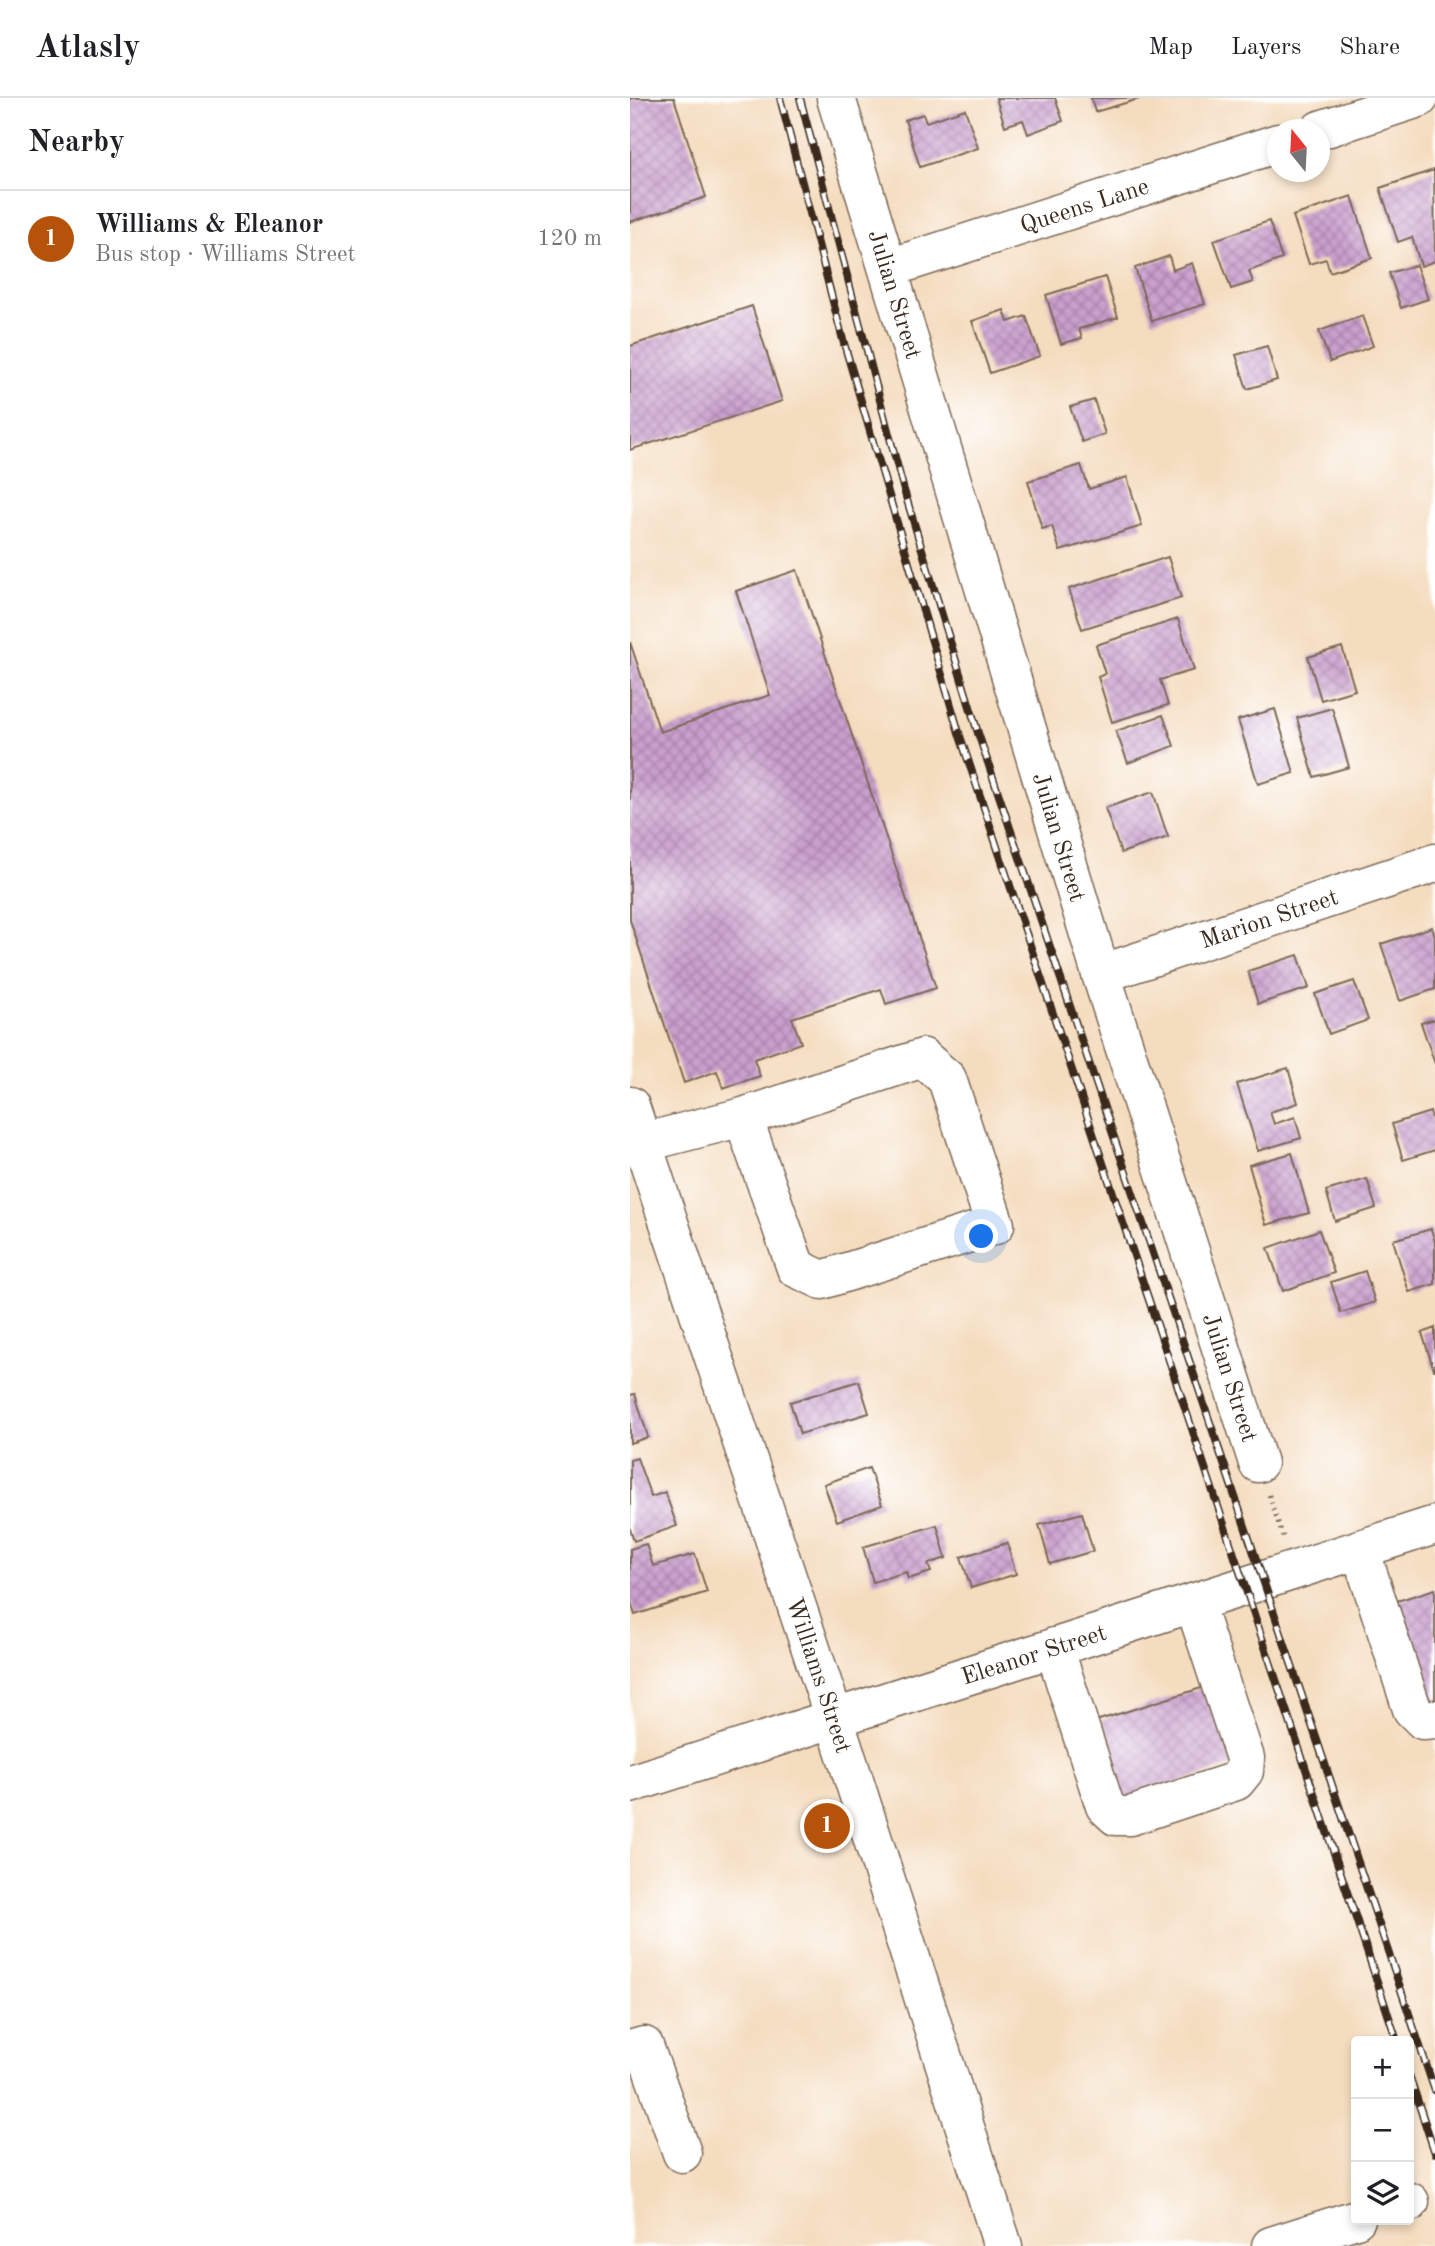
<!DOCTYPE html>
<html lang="en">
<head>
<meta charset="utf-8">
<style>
	body { margin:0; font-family:"Old Standard TT",serif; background:#f2f2f2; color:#202124 }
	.controls { position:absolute; right:21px; bottom:21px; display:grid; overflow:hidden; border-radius:7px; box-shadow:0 4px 10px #0003 }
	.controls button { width:63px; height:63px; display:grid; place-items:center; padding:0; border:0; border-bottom:2px solid #e0e0e0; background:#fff; color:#202124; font:35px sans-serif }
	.compass { position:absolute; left:637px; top:21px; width:63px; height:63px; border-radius:50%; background:#fff; box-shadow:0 4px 10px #0003; rotate:342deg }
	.you { position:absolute; left:352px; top:1139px; width:24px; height:24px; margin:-18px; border:5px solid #fff; border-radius:50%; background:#1a73e8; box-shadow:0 0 0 10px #1a73e833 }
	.badge { display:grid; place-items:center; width:46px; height:46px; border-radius:50%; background:#b45309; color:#fff; font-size:23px; font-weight:700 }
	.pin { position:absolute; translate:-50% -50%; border:4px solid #fff; box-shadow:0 2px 7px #0006 }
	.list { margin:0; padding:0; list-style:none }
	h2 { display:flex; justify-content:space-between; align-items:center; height:91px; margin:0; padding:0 28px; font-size:30px }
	h2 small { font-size:23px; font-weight:400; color:#757577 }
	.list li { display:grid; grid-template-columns:46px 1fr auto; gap:21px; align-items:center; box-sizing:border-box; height:98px; padding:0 28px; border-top:2px solid #e0e0e0 }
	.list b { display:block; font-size:26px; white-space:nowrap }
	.list p { margin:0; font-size:23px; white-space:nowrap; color:#757577 }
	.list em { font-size:23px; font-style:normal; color:#757577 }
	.icon { flex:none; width:38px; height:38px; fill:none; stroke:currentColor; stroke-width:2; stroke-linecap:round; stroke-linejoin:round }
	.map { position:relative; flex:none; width:805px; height:2148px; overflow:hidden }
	header { display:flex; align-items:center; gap:42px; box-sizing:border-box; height:98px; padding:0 35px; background:#fff; border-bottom:2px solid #e0e0e0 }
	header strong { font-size:33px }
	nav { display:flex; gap:38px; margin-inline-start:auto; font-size:24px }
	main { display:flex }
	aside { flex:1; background:#fff }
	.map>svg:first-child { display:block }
</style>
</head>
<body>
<header>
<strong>Atlasly</strong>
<nav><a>Map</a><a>Layers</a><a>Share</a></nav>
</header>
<main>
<aside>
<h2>Nearby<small></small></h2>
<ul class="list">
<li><span class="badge">1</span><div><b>Williams &amp; Eleanor</b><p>Bus stop · Williams Street</p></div><em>120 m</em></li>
</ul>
</aside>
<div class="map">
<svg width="805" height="2148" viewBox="0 0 805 2148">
	<defs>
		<pattern id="building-cross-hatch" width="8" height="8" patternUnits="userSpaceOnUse" patternTransform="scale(1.75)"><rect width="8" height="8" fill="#ca9fce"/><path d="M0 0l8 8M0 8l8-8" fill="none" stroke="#a582a7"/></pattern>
	</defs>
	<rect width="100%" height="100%" fill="#fff"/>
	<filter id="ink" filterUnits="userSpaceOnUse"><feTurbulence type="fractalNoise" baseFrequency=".0143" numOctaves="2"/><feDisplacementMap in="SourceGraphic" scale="14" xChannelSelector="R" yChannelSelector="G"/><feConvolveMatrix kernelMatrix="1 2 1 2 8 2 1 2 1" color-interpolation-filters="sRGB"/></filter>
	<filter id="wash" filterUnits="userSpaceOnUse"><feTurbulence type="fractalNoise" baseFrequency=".00686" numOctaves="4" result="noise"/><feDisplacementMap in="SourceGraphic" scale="28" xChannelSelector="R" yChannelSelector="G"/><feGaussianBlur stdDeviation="1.57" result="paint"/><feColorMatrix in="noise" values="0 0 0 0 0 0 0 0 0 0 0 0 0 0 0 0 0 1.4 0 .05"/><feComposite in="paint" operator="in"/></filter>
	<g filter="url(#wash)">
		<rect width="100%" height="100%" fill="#f4dcbe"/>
		<g id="blocks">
			<path fill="url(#building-cross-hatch)" d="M0 0H44L76 99 0 124Z
				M366 0H425L433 23 398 36 393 22 375 28Z
				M461 0H509V1L465 14Z
				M335 11 348 50 290 69 275 22 293 16 296 24Z
				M804 72 805 163 791 168 782 139 768 144 750 90Z
				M722 98 742 160 700 174 696 161 679 166 663 118Z
				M639 123 652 161 619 173 623 184 601 191 584 142Z
				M539 158 543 172 562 165 575 206 522 223 505 170Z
				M786 167 798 201 771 210 759 175Z
				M475 179 488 219 449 231 452 240 431 246 416 197Z
				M122 208 152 303 0 352V248Z
				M374 212 378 224 396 218 410 258 360 275 342 223Z
				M732 218 743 248 700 264 689 233Z
				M637 248 647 282 617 291 606 257Z
				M464 302 475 336 452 344 440 309Z
				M451 367 459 391 497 379 512 428 430 453 422 428 412 431 398 383Z
				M538 459 551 500 452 531 439 491Z
				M167 472 306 890 256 906 251 891 162 920 171 945 124 961 130 978 93 990 87 973 54 985 0 822V544L30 634 140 597 106 493Z
				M548 521 564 572 530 582 538 607 482 624 468 579 475 576 466 547Z
				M712 549 725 592 691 602 678 559Z
				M702 610 719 669 684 679 667 620Z
				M645 611 664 675 628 686 608 622Z
				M533 617 544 648 498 665 486 633Z
				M523 694 538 739 491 755 475 710Z
				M802 829 805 838V891L770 903 751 846Z
				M668 857 679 890 628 906 618 873Z
				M724 883 738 922 699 936 685 896Z
				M805 921V966L791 925Z
				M658 970 668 1005 640 1014 644 1026 665 1019 671 1040 628 1053 607 986Z
				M800 1014 805 1030V1052L773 1062 762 1026Z
				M662 1055 679 1115 636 1127 619 1067Z
				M737 1081 746 1110 705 1123 696 1093Z
				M801 1131 805 1144V1186L779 1194 763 1142Z
				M689 1132 704 1175 653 1193 638 1150Z
				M735 1173 745 1204 711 1215 701 1184Z
				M805 1230V1272H804L792 1235Z
				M229 1283 239 1315 170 1336 160 1304Z
				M5 1296 18 1339 0 1345V1297Z
				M7 1360 21 1399 35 1394 47 1428 4 1443 0 1431V1362Z
				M239 1370 252 1407 207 1423 194 1386Z
				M452 1415 463 1453 420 1466 409 1427Z
				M307 1427 316 1460 298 1466 301 1474 278 1481 276 1474 243 1484 233 1449Z
				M377 1445 386 1476 341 1490 331 1459Z
				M16 1446 23 1468 65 1456 77 1494 5 1517 0 1501V1451Z
				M805 1491V1606L801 1608 767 1503Z
				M584 1586 610 1665 491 1702 466 1623Z"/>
		</g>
	</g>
	<g filter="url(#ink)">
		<use href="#blocks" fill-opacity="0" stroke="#7c6856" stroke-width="2"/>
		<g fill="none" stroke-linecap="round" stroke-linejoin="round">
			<g stroke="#7c6856" stroke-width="41">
				<g id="minor">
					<path id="s1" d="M206 0 471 876 628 1365"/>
					<path d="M690 32 789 0"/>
					<path id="s2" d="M259 170 648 45"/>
					<path id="s3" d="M471 876 805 765"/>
					<path id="s4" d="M0 1008 204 1620 373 2148"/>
					<path d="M0 1048 113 1019 293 960 317 981 365 1127 192 1182 166 1170 113 1019"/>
					<path d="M730 1451 782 1611 793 1622 805 1621"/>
					<path d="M424 1549 475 1708 486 1718H500L606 1683 614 1673 615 1660 564 1505"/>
					<path id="s5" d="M0 1686 805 1427"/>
					<path d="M0 1952 14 1948 52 2055"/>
					<path d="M779 2104H780"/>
					<path d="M641 2148 726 2121"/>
				</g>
			</g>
			<path stroke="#7c6856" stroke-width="4.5" stroke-dasharray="2 5" stroke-linecap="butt" d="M639 1397 653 1439"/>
			<use href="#minor" stroke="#fff" stroke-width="38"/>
			<g stroke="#3b2a1e" stroke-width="8">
				<path id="rail" d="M150 0 213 242 330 638 767 1943
					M170 0 273 389 348 635 805 1993
					M779 1977 805 2055"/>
			</g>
			<use href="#rail" stroke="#fff" stroke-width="5" stroke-dasharray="16" stroke-linecap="butt"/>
		</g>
	</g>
	<g text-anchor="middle" stroke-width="6" stroke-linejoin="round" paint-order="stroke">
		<g font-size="24" fill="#3b2a1e" stroke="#fff">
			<text dy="8" stroke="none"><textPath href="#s2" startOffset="205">Queens Lane</textPath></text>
			<text dy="8" stroke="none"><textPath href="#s1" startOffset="205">Julian Street</textPath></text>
			<text dy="8" stroke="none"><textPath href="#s1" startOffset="772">Julian Street</textPath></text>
			<text dy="8" stroke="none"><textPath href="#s3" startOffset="177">Marion Street</textPath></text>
			<text dy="8" stroke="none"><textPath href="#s1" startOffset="1339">Julian Street</textPath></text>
			<text dy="8" stroke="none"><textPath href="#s5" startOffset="424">Eleanor Street</textPath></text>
			<text dy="8" stroke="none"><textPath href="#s4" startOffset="600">Williams Street</textPath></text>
		</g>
	</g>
</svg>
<div class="controls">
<button>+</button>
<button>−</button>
<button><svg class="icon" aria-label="layers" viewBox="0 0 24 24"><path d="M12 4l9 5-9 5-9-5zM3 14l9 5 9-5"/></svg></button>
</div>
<svg class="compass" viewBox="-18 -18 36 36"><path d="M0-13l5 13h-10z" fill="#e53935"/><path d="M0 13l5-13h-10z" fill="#757577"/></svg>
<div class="you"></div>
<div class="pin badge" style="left:197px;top:1728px">1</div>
</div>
</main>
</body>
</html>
